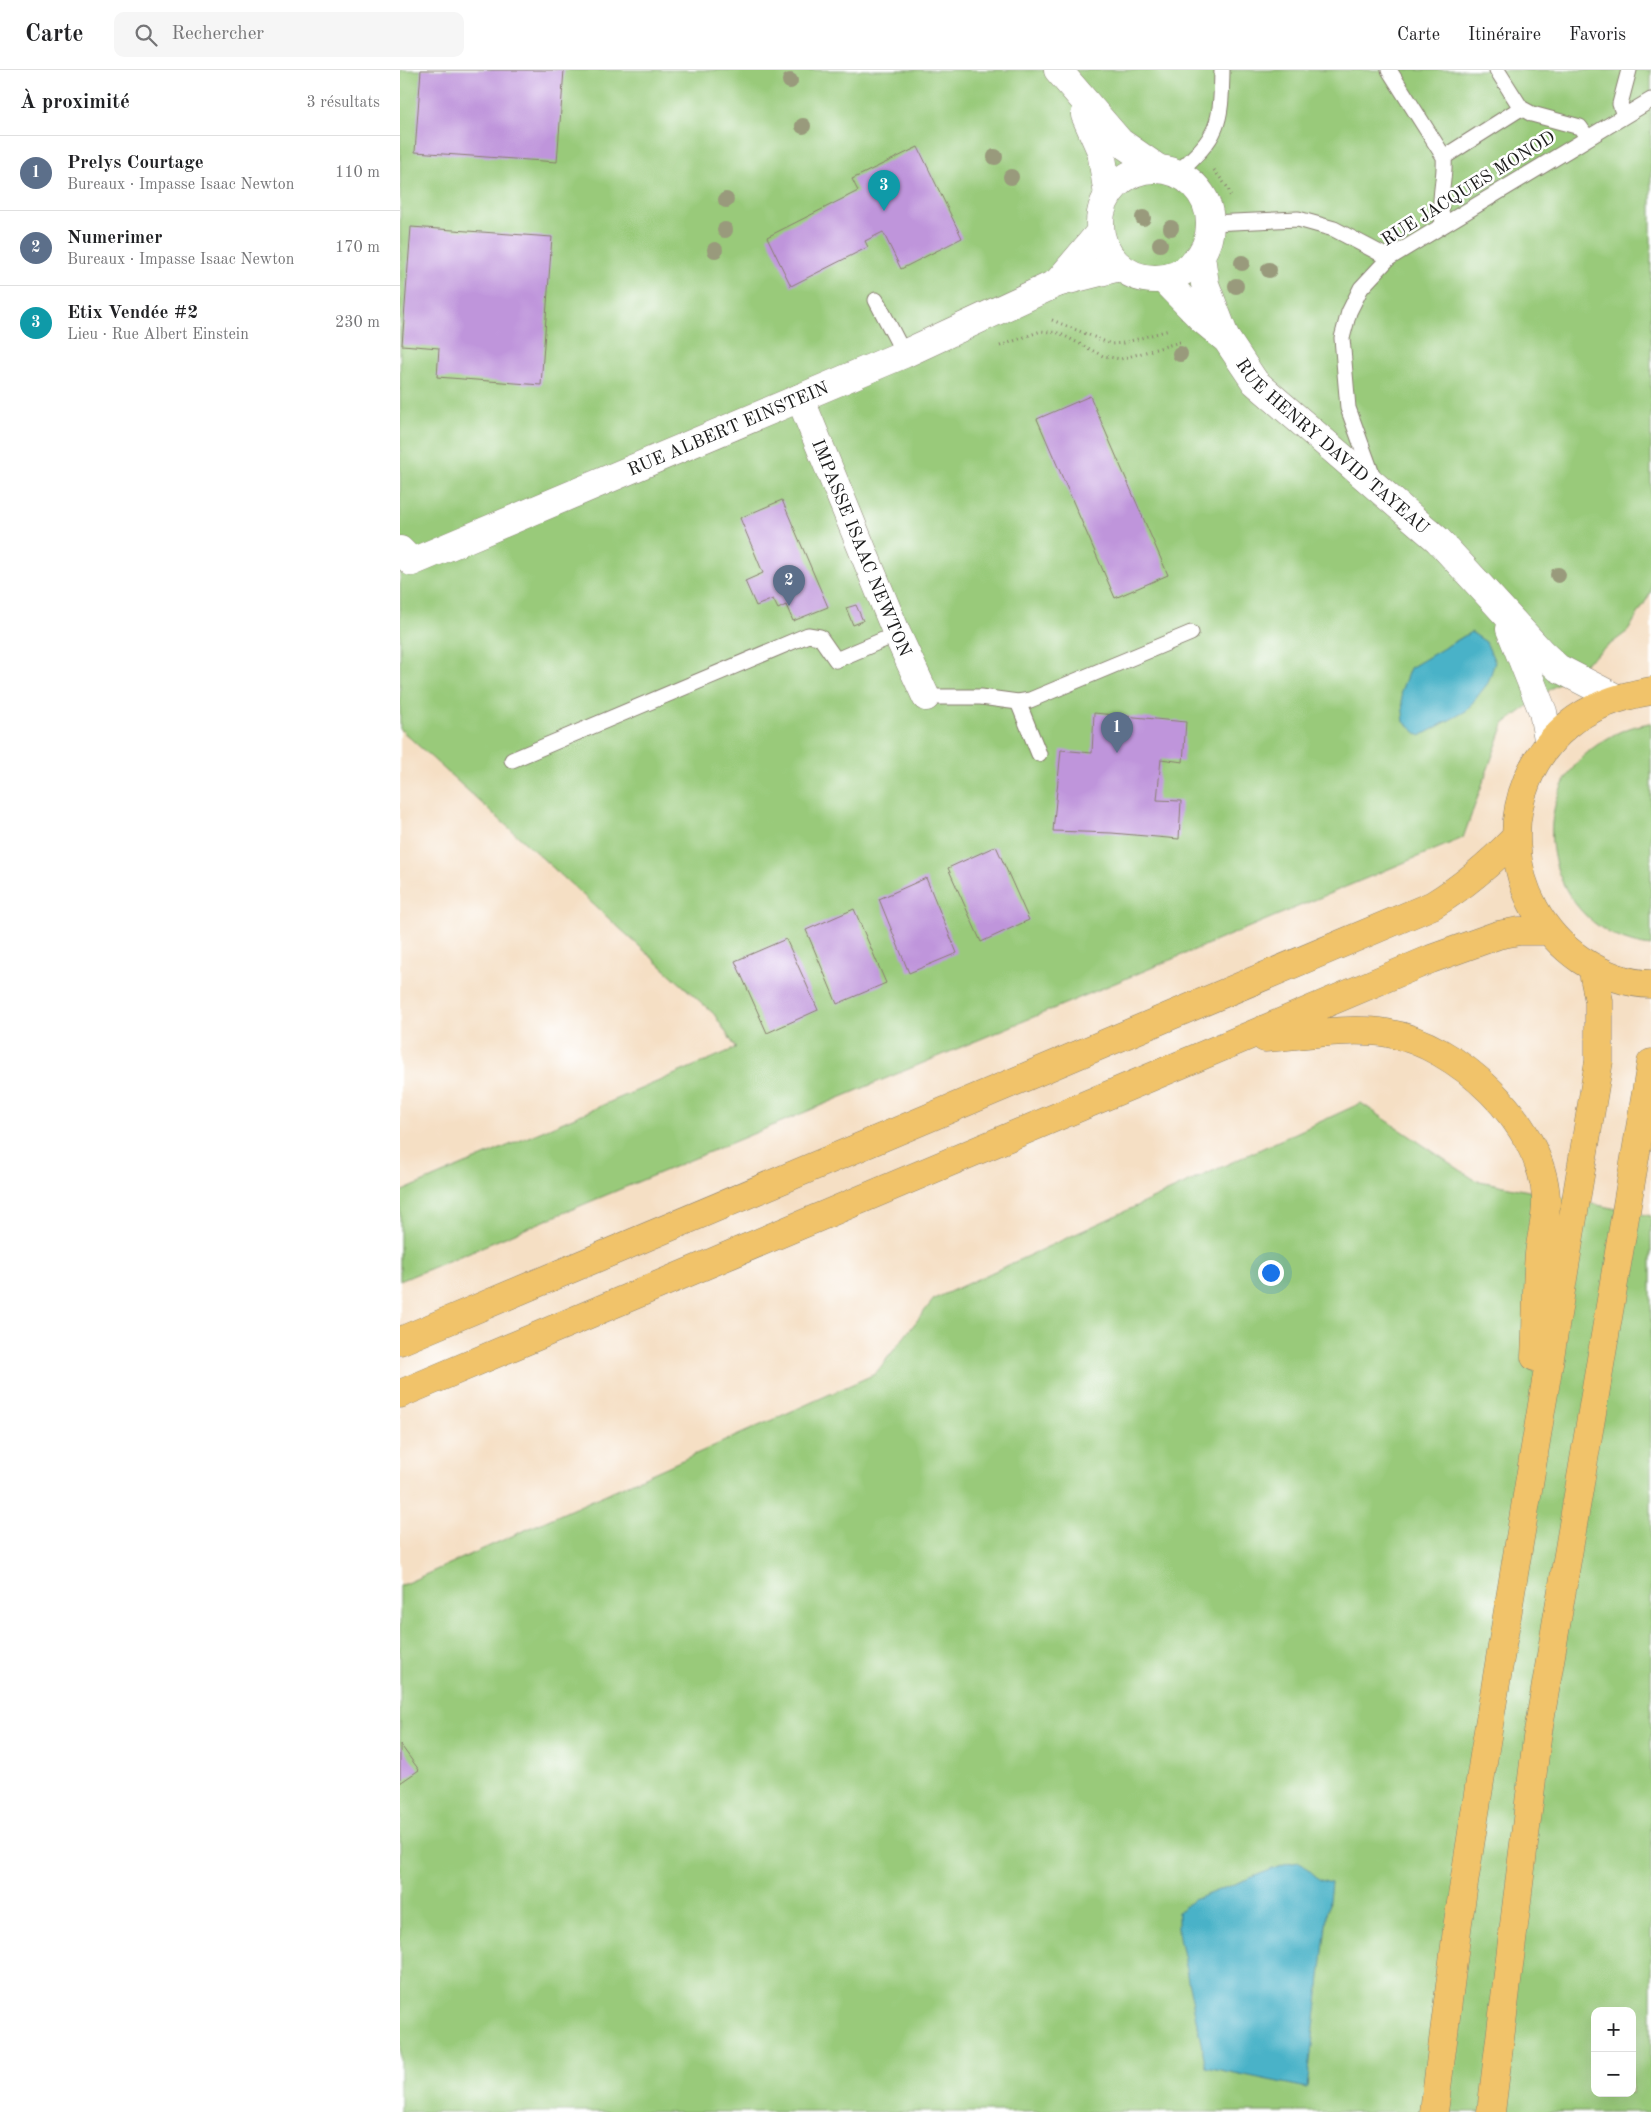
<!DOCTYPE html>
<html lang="fr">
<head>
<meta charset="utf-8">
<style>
	body { margin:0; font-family:"Old Standard TT",serif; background:#f6f6f6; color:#202124 }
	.controls { position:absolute; right:15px; bottom:15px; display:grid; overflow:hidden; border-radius:10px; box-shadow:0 5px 20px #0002 }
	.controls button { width:45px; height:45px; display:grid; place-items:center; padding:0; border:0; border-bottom:1px solid #e0e0e0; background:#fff; color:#202124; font:25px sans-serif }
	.you { position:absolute; left:870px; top:1202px; width:18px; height:18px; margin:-12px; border:4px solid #fff; border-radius:50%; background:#1a73e8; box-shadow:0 0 0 8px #1a73e833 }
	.badge { display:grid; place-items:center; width:32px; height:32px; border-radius:50%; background:#d1495b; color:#fff; font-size:16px; font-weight:700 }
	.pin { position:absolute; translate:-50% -41px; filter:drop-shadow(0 1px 2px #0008) }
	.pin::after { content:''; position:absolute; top:26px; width:18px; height:15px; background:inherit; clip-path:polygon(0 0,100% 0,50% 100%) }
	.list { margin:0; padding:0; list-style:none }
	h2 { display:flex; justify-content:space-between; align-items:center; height:65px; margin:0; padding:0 20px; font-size:21px }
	h2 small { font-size:16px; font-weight:400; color:#757577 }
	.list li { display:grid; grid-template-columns:32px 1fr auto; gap:15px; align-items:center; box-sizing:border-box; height:75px; padding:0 20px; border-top:1px solid #e0e0e0 }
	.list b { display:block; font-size:19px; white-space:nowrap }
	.list p { margin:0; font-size:16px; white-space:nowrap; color:#757577 }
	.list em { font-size:16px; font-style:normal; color:#757577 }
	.icon { flex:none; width:28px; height:28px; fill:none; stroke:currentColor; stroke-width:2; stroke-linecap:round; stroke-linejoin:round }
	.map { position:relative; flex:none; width:1251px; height:2042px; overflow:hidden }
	header { display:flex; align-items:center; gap:30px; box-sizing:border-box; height:70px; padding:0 25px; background:#fff; border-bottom:1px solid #e0e0e0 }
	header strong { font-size:24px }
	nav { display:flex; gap:28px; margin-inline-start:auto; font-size:18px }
	.search { width:350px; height:45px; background:#f6f6f6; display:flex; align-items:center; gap:12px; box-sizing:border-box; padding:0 18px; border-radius:10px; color:#757577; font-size:19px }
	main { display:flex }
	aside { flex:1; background:#fff }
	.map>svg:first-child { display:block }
</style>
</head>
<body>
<header>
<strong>Carte</strong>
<div class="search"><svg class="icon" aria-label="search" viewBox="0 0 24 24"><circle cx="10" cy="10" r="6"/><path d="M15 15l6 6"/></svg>Rechercher</div>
<nav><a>Carte</a><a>Itinéraire</a><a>Favoris</a></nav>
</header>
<main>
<aside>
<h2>À proximité<small>3 résultats</small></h2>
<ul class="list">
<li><span class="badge" style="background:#5c6f8a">1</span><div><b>Prelys Courtage</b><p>Bureaux · Impasse Isaac Newton</p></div><em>110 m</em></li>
<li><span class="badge" style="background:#5c6f8a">2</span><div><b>Numerimer</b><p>Bureaux · Impasse Isaac Newton</p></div><em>170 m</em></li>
<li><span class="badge" style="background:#0f9aa8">3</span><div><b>Etix Vendée #2</b><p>Lieu · Rue Albert Einstein</p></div><em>230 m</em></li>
</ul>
</aside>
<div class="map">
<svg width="1251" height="2042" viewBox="0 0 1251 2042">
	<rect width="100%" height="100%" fill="#fff"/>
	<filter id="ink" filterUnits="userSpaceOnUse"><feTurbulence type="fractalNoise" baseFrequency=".02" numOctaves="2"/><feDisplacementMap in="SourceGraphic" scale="10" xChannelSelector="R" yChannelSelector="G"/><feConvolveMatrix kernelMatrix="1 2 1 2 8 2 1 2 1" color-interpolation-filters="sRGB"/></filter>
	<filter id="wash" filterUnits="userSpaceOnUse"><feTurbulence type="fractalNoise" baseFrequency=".0096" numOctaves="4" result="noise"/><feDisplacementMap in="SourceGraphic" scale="20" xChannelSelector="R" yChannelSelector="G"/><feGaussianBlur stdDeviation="1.12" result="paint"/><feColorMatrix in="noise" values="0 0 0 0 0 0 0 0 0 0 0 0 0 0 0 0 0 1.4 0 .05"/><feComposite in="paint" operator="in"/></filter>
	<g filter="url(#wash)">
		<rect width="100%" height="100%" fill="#f5dfc4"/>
		<path fill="#99ca7a" stroke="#5a734b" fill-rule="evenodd" d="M0 0H1251V522L1228 561 1104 654 1063 768 0 1211V1122L336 978 314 944 0 659Z
			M1251 653V876C1145 864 1113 721 1208 668 1221 660 1236 655 1251 653Z
			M961 1033 1075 1110 1251 1146V2042H0V1516L475 1304 534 1229ZM1195 1941H1232V2023H1195Z"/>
		<path fill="#49b2c8" stroke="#326772" d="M1071 562 1086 572 1095 592 1088 613 1066 641 1020 666 1004 652 1001 621 1010 598Z
			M900 1792 920 1810 931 1813 907 2018 806 1997 778 1862V1842L793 1830 886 1794Z"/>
		<g id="blocks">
			<path fill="#bf95db" d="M21 0H164L157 92 15 82Z
				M518 77 562 168 501 199 483 162 465 171 468 177 391 216 367 167 458 121 452 109Z
				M11 157 152 167 141 315 37 307 39 278 2 275Z
				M690 326 768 505 715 528 637 349Z
				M382 430 428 537 393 551 386 535 378 539 373 529 356 536 345 511 363 503 340 448Z
				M456 535 463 551 453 555 446 538Z
				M694 643 786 652 783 692 761 689 757 730 781 731 779 769 712 763 653 761 661 680 692 683Z
				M596 776 629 850 581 872 548 798Z
				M526 808 557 883 509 903 479 829Z
				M454 839 486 913 437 934 406 860Z
				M386 869 418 940 367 963 335 891Z
				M0 1674 19 1700 0 1713Z"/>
		</g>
	</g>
	<g filter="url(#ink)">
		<use href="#blocks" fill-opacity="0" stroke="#887e70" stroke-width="1"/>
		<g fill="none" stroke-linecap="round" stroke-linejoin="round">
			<g stroke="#887e70" stroke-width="17">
				<path id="service" d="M989 0 1044 87 1121 38 1097 0
					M1121 38 1132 44 1180 57 1187 67
					M1224 46 1220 34 1229 0
					M777 103C819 65 821 56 822 0
					M811 153 898 149 934 159 989 188
					M1044 154C1036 134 1046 108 1044 87
					M476 230 504 284
					M973 407 948 338 942 268 949 242 961 218 989 188 1251 30
					M526 627H581L618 632 630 630 791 563
					M618 632 639 684
					M112 690 408 565 420 567 436 590 497 564"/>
			</g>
			<g stroke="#887e70" stroke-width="29">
				<g id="minor">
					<path d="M658 0 720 72 759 99"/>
					<path d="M685 45 701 81 708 125"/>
					<circle cx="755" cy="154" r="55"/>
					<path d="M801 186 805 214 824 264"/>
					<path id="s1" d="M764 210 803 250 827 270 855 312 1038 470 1141 582 1158 598 1216 628"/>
					<path d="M657 213 700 162"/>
					<path id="s2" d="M400 328 497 564 526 627"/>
					<path id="s3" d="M0 480 12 492 504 284 657 213 720 197"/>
					<path d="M1110 559 1143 642 1149 674"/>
				</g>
			</g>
			<g stroke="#887e70" stroke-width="29">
				<path id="trunk" d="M1251 621C1221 626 1192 635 1168 655 1093 717 1101 835 1181 890 1201 903 1226 914 1251 914
					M865 968C903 965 949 957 987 963 1057 974 1142 1054 1146 1128 1147 1147 1141 1165 1139 1184 1136 1218 1137 1253 1135 1287
					M0 1271 1033 835C1064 816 1090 794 1115 768
					M0 1324 1031 889 1098 865 1119 861H1148
					M1034 2042 1058 1852 1085 1679 1199 991V931L1192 897
					M1091 2042 1137 1668 1251 993"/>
			</g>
			<path stroke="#887e70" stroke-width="3" stroke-dasharray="1 4" stroke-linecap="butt" d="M814 100 828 118 831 128
				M652 250 711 274 723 273 769 260
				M600 276 641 261 659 263 703 286 721 289 780 272"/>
			<use href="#service" stroke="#fff" stroke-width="15"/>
			<use href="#minor" stroke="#fff" stroke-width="28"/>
			<use href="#trunk" stroke="#f1c36a" stroke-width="28"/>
		</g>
		<g fill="#999a7c">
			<circle cx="390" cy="11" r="8"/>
			<circle cx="403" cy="56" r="8"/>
			<circle cx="595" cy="87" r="8"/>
			<circle cx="611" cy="107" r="8"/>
			<circle cx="326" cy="130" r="8"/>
			<circle cx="743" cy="148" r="8"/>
			<circle cx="771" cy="158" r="8"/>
			<circle cx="325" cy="160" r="8"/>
			<circle cx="760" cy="174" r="8"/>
			<circle cx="315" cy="180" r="8"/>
			<circle cx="842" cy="193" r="8"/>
			<circle cx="869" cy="200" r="8"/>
			<circle cx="836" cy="216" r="8"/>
			<circle cx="780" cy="284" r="8"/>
			<circle cx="1158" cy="505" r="8"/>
		</g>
	</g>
	<g text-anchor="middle" stroke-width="5" stroke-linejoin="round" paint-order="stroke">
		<g font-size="18" fill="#1c1c1c" stroke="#fff">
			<text transform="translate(1068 118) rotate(-32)" y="6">RUE JACQUES MONOD</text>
			<text dy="6" stroke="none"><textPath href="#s3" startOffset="360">RUE ALBERT EINSTEIN</textPath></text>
			<text dy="6" stroke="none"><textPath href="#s1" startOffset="238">RUE HENRY DAVID TAYEAU</textPath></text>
			<text dy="6" stroke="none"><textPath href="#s2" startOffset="162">IMPASSE ISAAC NEWTON</textPath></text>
		</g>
	</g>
</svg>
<div class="controls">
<button>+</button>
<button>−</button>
</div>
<div class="you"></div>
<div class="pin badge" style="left:717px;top:683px;background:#5c6f8a">1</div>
<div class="pin badge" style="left:389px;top:536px;background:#5c6f8a">2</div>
<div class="pin badge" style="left:484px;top:141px;background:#0f9aa8">3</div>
</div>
</main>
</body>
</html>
